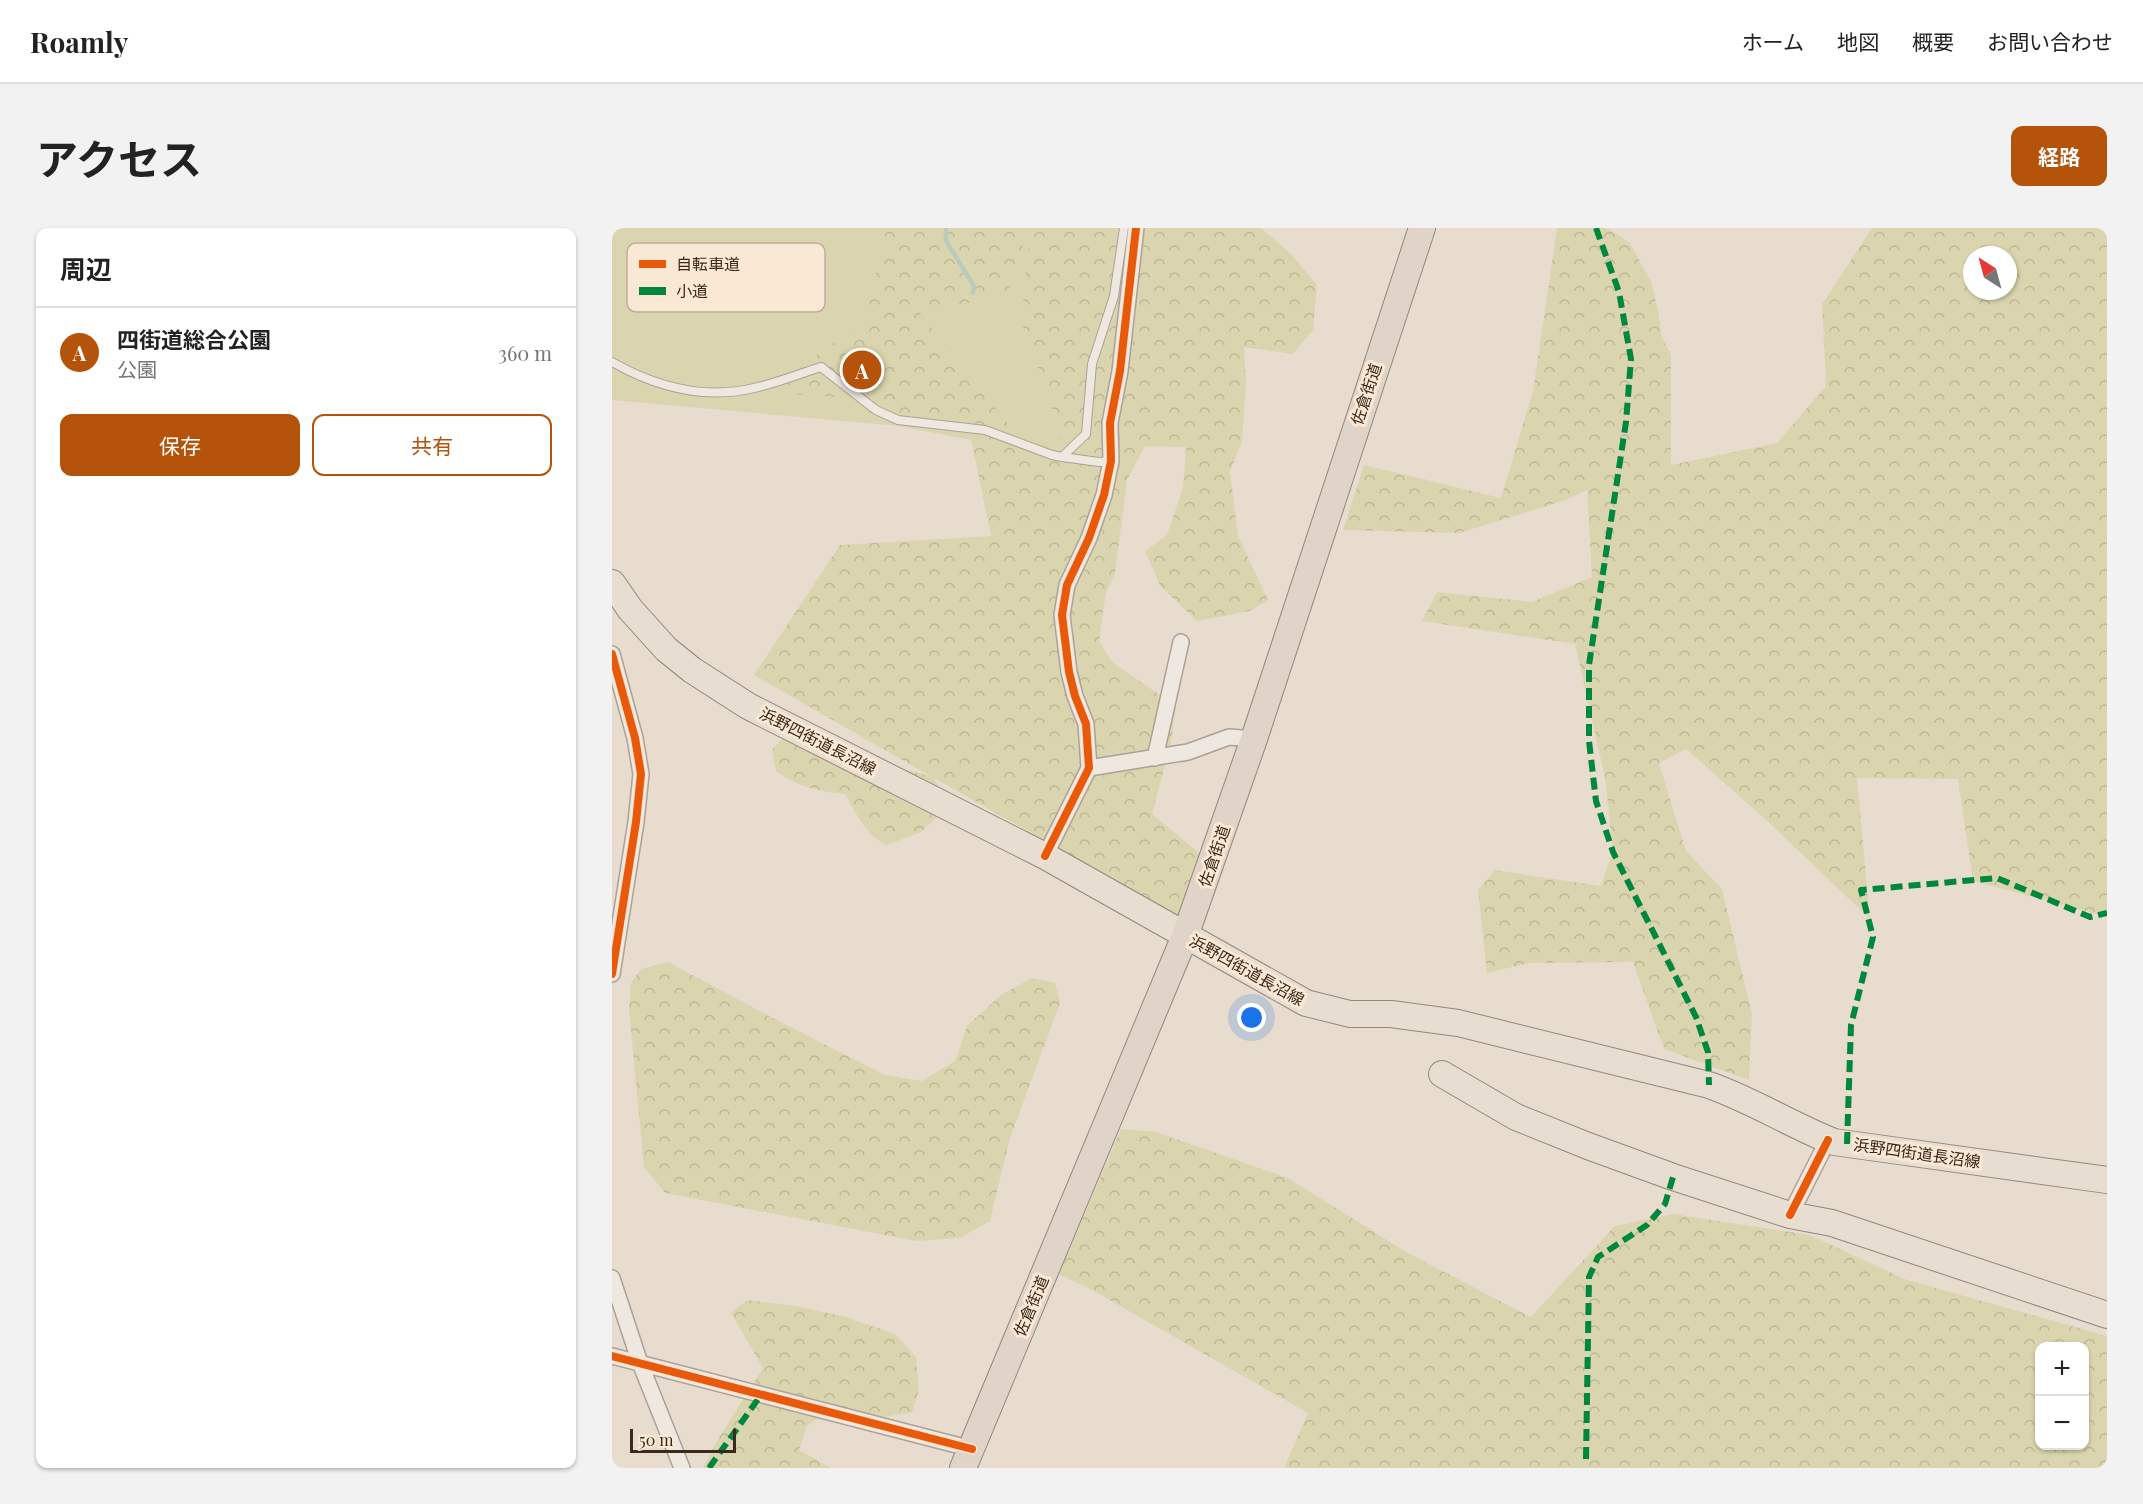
<!DOCTYPE html>
<html lang="ja">
<head>
<meta charset="utf-8">
<style>
	body { margin:0; font-family:"Playfair Display","Noto Sans JP",serif; background:#f2f2f2; color:#222 }
	.controls { position:absolute; right:18px; bottom:18px; display:grid; overflow:hidden; border-radius:12px; box-shadow:0 2px 4px #0004 }
	.controls button { width:54px; height:54px; display:grid; place-items:center; padding:0; border:0; border-bottom:2px solid #e0e0e0; background:#fff; color:#222; font:30px sans-serif }
	.compass { position:absolute; left:1351px; top:18px; width:54px; height:54px; border-radius:50%; background:#fff; box-shadow:0 2px 4px #0004; rotate:324deg }
	.scale { position:absolute; left:18px; bottom:15px; width:106px; box-sizing:border-box; padding-left:6px; border:3px solid #3d281d; border-top:0; font-size:16px; line-height:21px; white-space:nowrap; color:#3d281d; -webkit-text-stroke:4px #f8e8d4; paint-order:stroke }
	.you { position:absolute; left:640px; top:790px; width:21px; height:21px; margin:-15px; border:4px solid #fff; border-radius:50%; background:#1a73e8; box-shadow:0 0 0 9px #1a73e833 }
	.badge { display:grid; place-items:center; width:39px; height:39px; border-radius:50%; background:#b45309; color:#fff; font-size:20px; font-weight:700 }
	.pin { position:absolute; translate:-50% -50%; border:3px solid #fff; box-shadow:0 2px 6px #0006 }
	.list { margin:0; padding:0; list-style:none }
	h2 { display:flex; justify-content:space-between; align-items:center; height:78px; margin:0; padding:0 24px; font-size:26px }
	h2 small { font-size:20px; font-weight:400; color:#767676 }
	.list li { display:grid; grid-template-columns:39px 1fr auto; gap:18px; align-items:center; box-sizing:border-box; height:90px; padding:0 24px; border-top:2px solid #e0e0e0 }
	.list b { display:block; font-size:22px; white-space:nowrap }
	.list p { margin:0; font-size:20px; white-space:nowrap; color:#767676 }
	.list em { font-size:20px; font-style:normal; color:#767676 }
	.actions { display:flex; gap:12px; padding:18px 24px }
	.actions a { flex:1; padding:14px 0; border:2px solid #b45309; border-radius:12px; text-align:center; font-size:21px; color:#b45309 }
	.actions .main { background:#b45309; color:#fff }
	.map { position:relative; flex:none; width:1495px; height:1240px; overflow:hidden; border-radius:12px }
	header { display:flex; align-items:center; gap:36px; box-sizing:border-box; height:84px; padding:0 30px; background:#fff; border-bottom:2px solid #e0e0e0 }
	header strong { font-size:28px }
	nav { display:flex; gap:33px; margin-inline-start:auto; font-size:21px }
	.intro { display:flex; align-items:center; justify-content:space-between; box-sizing:border-box; height:144px; padding:0 36px }
	h1 { margin:0; font-size:42px }
	.button { padding:15px 27px; border-radius:12px; background:#b45309; color:#fff; font-size:21px; font-weight:700 }
	main { display:flex; gap:36px; padding:0 36px }
	aside { flex:1; background:#fff; border-radius:12px; box-shadow:0 2px 4px #0004 }
	.map>svg:first-child { display:block }
</style>
</head>
<body>
<header>
<strong>Roamly</strong>
<nav><a>ホーム</a><a>地図</a><a>概要</a><a>お問い合わせ</a></nav>
</header>
<div class="intro"><h1>アクセス</h1><a class="button">経路</a></div>
<main>
<aside>
<h2>周辺<small></small></h2>
<ul class="list">
<li><span class="badge">A</span><div><b>四街道総合公園</b><p>公園</p></div><em>360 m</em></li>
</ul>
<div class="actions"><a class="main">保存</a><a>共有</a></div>
</aside>
<div class="map">
<svg width="1495" height="1240" viewBox="0 0 1495 1240">
	<defs>
		<pattern id="forest-crowns" width="20" height="18" patternUnits="userSpaceOnUse" patternTransform="scale(1.5)"><rect width="20" height="18" fill="#dbd5af"/><path d="M2 6a3 3 0 1 1 6 0M12 15a3 3 0 1 1 6 0" fill="none" stroke="#bdb796"/></pattern>
	</defs>
	<rect width="100%" height="100%" fill="#e8dcce"/>
	<path fill="#dbd5af" d="M0 0H518L474 234 286 198 0 172Z"/>
	<path fill="url(#forest-crowns)" fill-rule="evenodd" d="M273 0H417L395 67 308 85 413 217 451 210 409 93 419 0H649L679 26 705 57 701 102 681 126 632 119 634 155 630 214 618 243 626 308 656 372 638 383 585 393 548 358 533 323 555 307 571 260 574 219 533 218 515 252 503 345 494 364 487 413 500 434 564 478 559 515 540 586 591 628 566 689 322 550 329 565V585L309 604 275 617C254 608 244 585 233 566 209 564 184 559 164 543L160 522 179 501 283 539 318 548 142 447 228 317 379 308 358 206 286 198 224 169 155 165 252 92 273 8Z
		M945 0H995L1018 15 1040 56 1047 87 1049 107 1059 127V237L1165 215 1214 158 1210 76 1260 0H1495V686L1492 688 1361 653 1346 551 1245 550 1258 691 1151 589 1074 521 1047 535 1074 623 1110 661 1140 786 1137 852 1052 821 1021 734 917 735 875 745 866 662 883 642 989 658 1001 623 993 550 963 416 810 393 825 364 920 374 980 349 975 262 951 273 847 305 731 302 752 237 889 270 921 163ZM1360 27H1396V63H1360Z
		M56 734 159 789 273 847 310 853 343 833 355 798 389 767 420 750 443 755 448 775 398 910 378 993 348 1010 304 1013 53 965 32 939 17 782 19 755 29 741Z
		M509 901 544 904 676 950 794 1024 919 1089 1003 998 1061 986 1198 1007 1295 1052 1495 1108V1240H672L696 1185 480 1062 447 1046ZM1428 1118H1472V1218H1428Z
		M135 1072 184 1078 234 1089 283 1106 304 1129 307 1163 300 1184 272 1189 236 1183 211 1187 195 1198 187 1222 219 1240H91L106 1211 151 1140 119 1085Z"/>
	<g fill="none" stroke-linecap="round" stroke-linejoin="round">
		<path stroke="#bacbbe" stroke-width="4.5" d="M334 0V13L362 58 361 65"/>
		<g stroke="#ada197" stroke-width="10">
			<path id="service" d="M0 134C44 159 92 172 142 160 165 155 187 146 209 139L264 182 286 192 373 202 440 227 450 229 474 206 480 136 502 68 512 0
				M450 229 487 234 499 233"/>
		</g>
		<g stroke="#ada197" stroke-width="18">
			<path id="minor" d="M0 426 23 510 29 546 24 594 0 746
				M543 530 569 414
				M477 540 576 524 617 509 642 511
				M433 628 477 540 474 496 463 468 457 444 450 387 455 357 477 310 492 267 499 233 498 195 508 143 524 0
				M1178 987 1216 912
				M0 1050 28 1135 70 1240
				M0 1128 360 1221"/>
		</g>
		<g stroke="#92877e" stroke-width="28">
			<path id="primary" d="M0 355 18 381 54 421 80 442 136 478 433 628 694 775 738 786H779L846 795 1097 857C1140 872 1179 897 1222 914L1495 952
				M830 846 904 889 976 918 1061 949 1178 987 1220 995 1495 1087"/>
		</g>
		<g stroke="#92877e" stroke-width="28">
			<path id="trunk" d="M351 1240 573 708 642 511 810 0"/>
		</g>
		<use href="#service" stroke="#eee8e0" stroke-width="8"/>
		<use href="#minor" stroke="#eee8e0" stroke-width="15"/>
		<use href="#primary" stroke="#e7ddd1" stroke-width="26"/>
		<use href="#trunk" stroke="#e0d4c8" stroke-width="26"/>
		<path stroke="#00873e" stroke-width="6" stroke-dasharray="12 6" stroke-linecap="butt" d="M984 0 1007 64 1019 131 1014 194 977 437V513L984 573 1001 624 1084 789 1096 824 1097 857
			M1235 916 1239 797 1261 709 1249 662 1385 650 1478 689 1495 685
			M974 1231 977 1049 986 1029 1035 997 1053 976 1061 949
			M97 1240 149 1167"/>
		<g stroke="#f8e8d4" stroke-width="11">
			<path id="cycleway" d="M0 426 23 510 29 546 24 594 0 746
				M433 628 477 540 474 496 463 468 457 444 450 387 455 357 477 310 492 267 499 233 498 195 508 143 524 0
				M1178 987 1216 912
				M0 1128 360 1221"/>
		</g>
		<use href="#cycleway" stroke="#e8590c" stroke-width="8"/>
	</g>
	<g text-anchor="middle" stroke-width="6" stroke-linejoin="round" paint-order="stroke">
		<g font-size="16" fill="#3d281d" stroke="#f8e8d4">
			<text transform="translate(754 166) rotate(-72)" y="6">佐倉街道</text>
			<text transform="translate(206 513) rotate(27)" y="6">浜野四街道長沼線</text>
			<text transform="translate(602 628) rotate(-71)" y="6">佐倉街道</text>
			<text transform="translate(635 742) rotate(29)" y="6">浜野四街道長沼線</text>
			<text transform="translate(1305 925) rotate(8)" y="6">浜野四街道長沼線</text>
			<text transform="translate(419 1078) rotate(-67)" y="6">佐倉街道</text>
		</g>
	</g>
	<rect x="15" y="15" width="198" height="69" rx="9" fill="#f8e8d4" stroke="#c0ae9d" stroke-width="1.5"/>
	<rect x="27" y="32" width="27" height="8" fill="#e8590c"/>
	<rect x="27" y="59" width="27" height="8" fill="#00873e"/>
	<g font-size="16" fill="#3d281d">
		<text x="64" y="42">自転車道</text>
		<text x="64" y="69">小道</text>
	</g>
</svg>
<div class="controls">
<button>+</button>
<button>−</button>
</div>
<svg class="compass" viewBox="-18 -18 36 36"><path d="M0-13l5 13h-10z" fill="#e53935"/><path d="M0 13l5-13h-10z" fill="#767676"/></svg>
<div class="scale">50 m</div>
<div class="you"></div>
<div class="pin badge" style="left:250px;top:142px">A</div>
</div>
</main>
</body>
</html>
